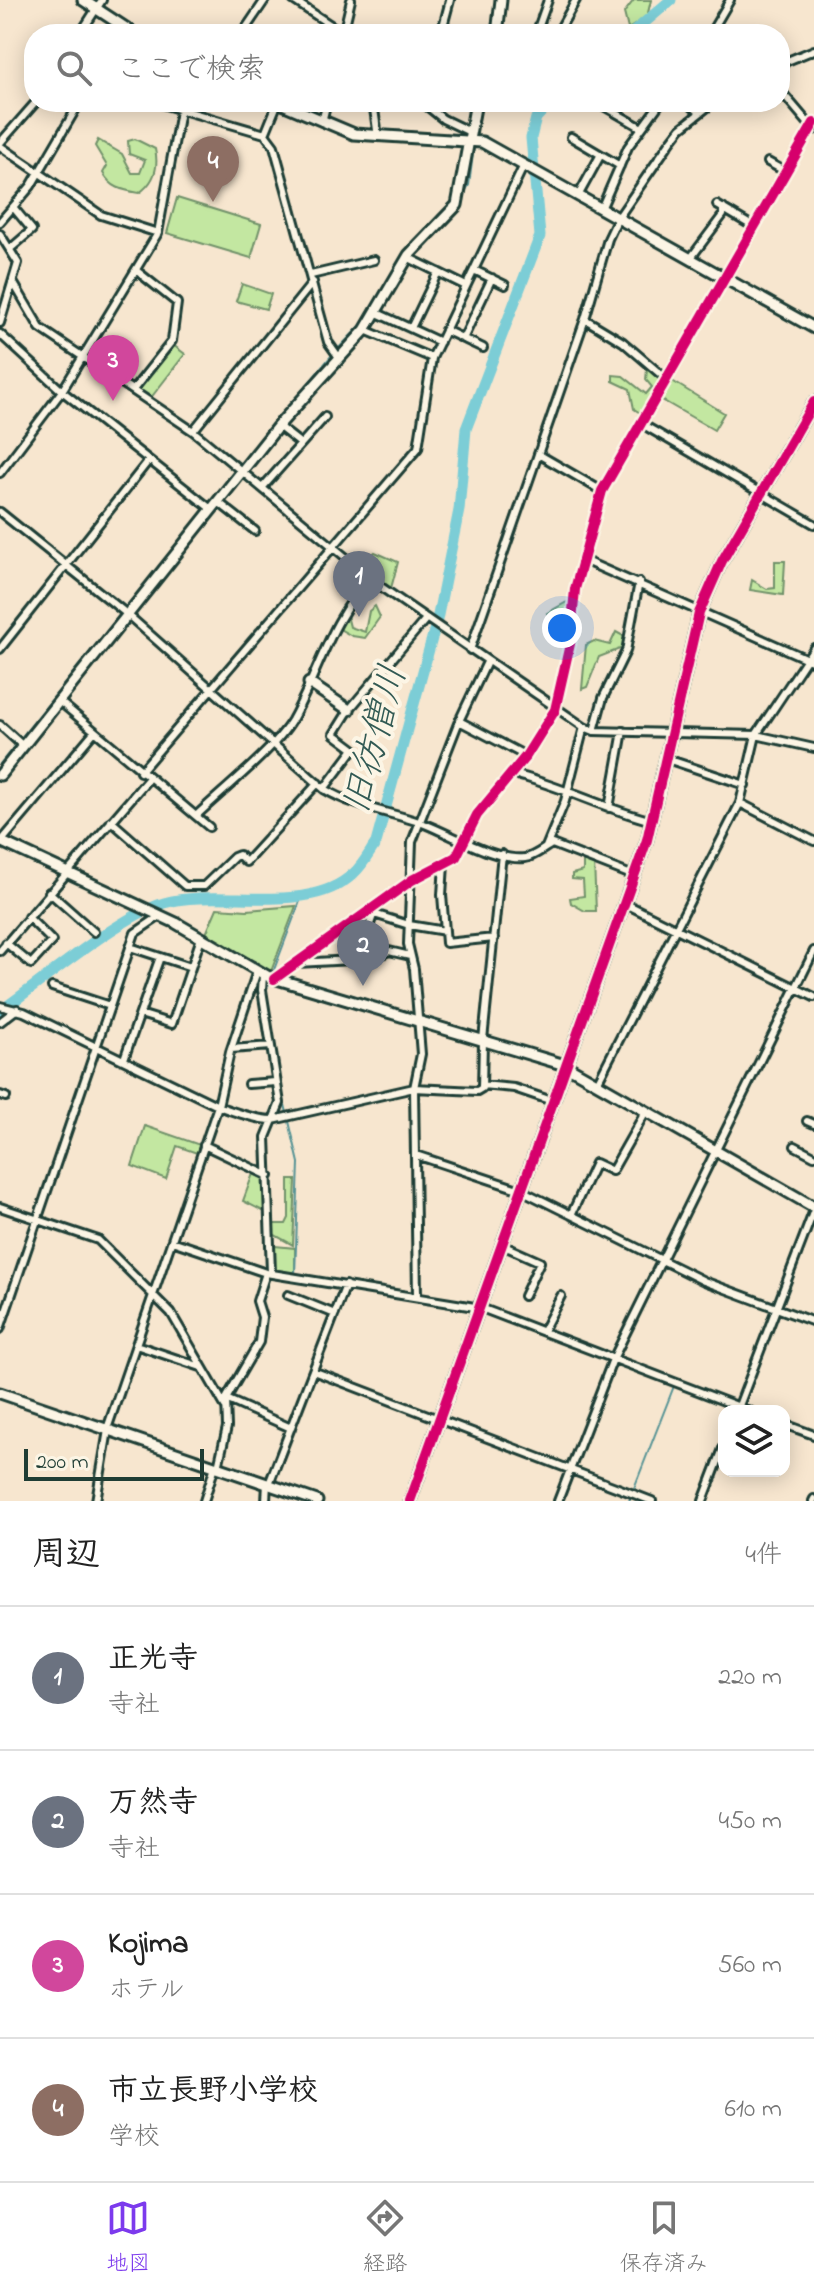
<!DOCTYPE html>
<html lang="ja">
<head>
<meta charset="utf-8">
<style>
	body { margin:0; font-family:"Indie Flower","Klee One",sans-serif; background:#f6f6f6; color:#222 }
	.controls { position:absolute; right:24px; bottom:24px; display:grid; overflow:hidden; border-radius:16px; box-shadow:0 4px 20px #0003 }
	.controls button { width:72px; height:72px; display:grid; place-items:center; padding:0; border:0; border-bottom:2px solid #e0e0e0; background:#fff; color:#222; font:40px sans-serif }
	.scale { position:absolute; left:24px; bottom:20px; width:180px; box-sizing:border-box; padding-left:8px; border:4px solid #1f3d34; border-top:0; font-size:22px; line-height:28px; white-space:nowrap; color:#1f3d34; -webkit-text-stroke:6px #fcf5e5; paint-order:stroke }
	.you { position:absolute; left:562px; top:628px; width:28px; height:28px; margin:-20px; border:6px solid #fff; border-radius:50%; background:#1a73e8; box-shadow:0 0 0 12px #1a73e833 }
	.badge { display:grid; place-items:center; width:52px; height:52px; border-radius:50%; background:#7c3aed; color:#fff; font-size:26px; font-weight:700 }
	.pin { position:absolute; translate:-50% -66px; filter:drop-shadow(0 2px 4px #0008) }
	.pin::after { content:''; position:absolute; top:42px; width:28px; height:24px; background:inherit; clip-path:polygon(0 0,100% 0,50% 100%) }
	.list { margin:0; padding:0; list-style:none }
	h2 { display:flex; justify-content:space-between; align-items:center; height:104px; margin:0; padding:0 32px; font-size:34px }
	h2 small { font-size:26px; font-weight:400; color:#767676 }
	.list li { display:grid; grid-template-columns:52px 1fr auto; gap:24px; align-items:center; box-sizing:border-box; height:144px; padding:0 32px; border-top:2px solid #e0e0e0 }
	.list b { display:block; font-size:30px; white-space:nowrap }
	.list p { margin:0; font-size:26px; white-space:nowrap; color:#767676 }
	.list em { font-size:26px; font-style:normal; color:#767676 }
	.icon { flex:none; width:44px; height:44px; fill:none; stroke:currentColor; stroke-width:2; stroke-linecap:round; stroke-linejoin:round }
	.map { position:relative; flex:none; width:814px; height:1501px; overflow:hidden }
	.search { position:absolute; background:#fff; box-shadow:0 4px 20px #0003; left:24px; right:24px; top:24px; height:88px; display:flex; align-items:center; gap:20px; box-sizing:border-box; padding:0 28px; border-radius:32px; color:#767676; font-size:30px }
	.sheet { height:680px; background:#fff }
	nav { display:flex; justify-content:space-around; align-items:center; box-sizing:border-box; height:112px; border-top:2px solid #e0e0e0; background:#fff; font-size:22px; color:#767676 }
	nav a { display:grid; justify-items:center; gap:4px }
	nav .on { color:#7c3aed }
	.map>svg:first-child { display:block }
</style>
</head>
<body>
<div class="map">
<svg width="814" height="1501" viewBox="0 0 814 1501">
	<rect width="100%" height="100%" fill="#f7e6cf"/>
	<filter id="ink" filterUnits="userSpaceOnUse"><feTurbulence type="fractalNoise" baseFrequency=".0125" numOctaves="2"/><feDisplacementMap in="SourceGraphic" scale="16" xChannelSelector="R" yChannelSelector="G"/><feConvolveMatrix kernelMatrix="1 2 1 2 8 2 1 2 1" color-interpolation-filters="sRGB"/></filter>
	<g filter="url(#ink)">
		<path fill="#c3e7a1" stroke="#71926a" stroke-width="2" d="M634 0H651L647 17 628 29 624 13Z
			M135 139 155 149C159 167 155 182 139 193 122 190 111 188 103 173L107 166 95 146 98 140 122 154 132 173H140L145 160 129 154 128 141Z
			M177 198 261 224 251 258 167 233Z
			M242 284 271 294 266 309 236 301Z
			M173 345 185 354 150 399 137 390Z
			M647 369 663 378 642 414 634 409 630 389 613 381V375L623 376 646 394 652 387 646 380Z
			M669 379 724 413 714 430 655 396Z
			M375 552 398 562 390 592 362 573 366 559Z
			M775 561H785L783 595 750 590 752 580 767 589 775 588Z
			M574 598 571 630 557 628 547 613Z
			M375 606 380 617 365 638 352 636 336 627 347 615 350 627 365 632 369 611Z
			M616 632 629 639 620 649 599 657 587 687 582 689 586 645 594 641 610 645Z
			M583 855 594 862 596 911H585L571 903 570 898 584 896 583 880 572 879V874L583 871Z
			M296 906 270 974 205 936 217 908 247 910Z
			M145 1126 200 1145 197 1153 177 1146 166 1179 132 1166Z
			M254 1171 265 1177 267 1213 243 1201Z
			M289 1180H296L293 1245 273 1234V1224H286L289 1218Z
			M275 1246 295 1248V1273L275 1270Z"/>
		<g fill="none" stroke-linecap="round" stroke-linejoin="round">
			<path stroke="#579395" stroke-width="2" d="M502 34 506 0
				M478 116 481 102
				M462 197 469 185 474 146
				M373 308 403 255 425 232
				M257 445 332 355 365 321
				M209 504 220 491
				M0 764 205 509
				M272 975 302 896
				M270 981 266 991 278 1070
				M281 1088 299 1163 295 1275
				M488 1314 609 1361
				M615 1363 674 1386 629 1501"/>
			<path stroke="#7ccdd6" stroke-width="11" d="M631 34 671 0
				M0 1011C42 982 118 917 164 903 220 887 309 917 354 873 363 865 369 853 376 843L437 620 459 510 466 429 540 236 531 138 536 118 551 102"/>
			<g stroke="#1f3d34" stroke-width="12">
				<path id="street" d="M293 0 344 34
					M80 34 102 0
					M242 34 265 0
					M343 34 351 0
					M441 34 450 0
					M536 34 548 0
					M557 34 576 0
					M710 34 730 0
					M780 64 814 50
					M780 90 814 130
					M155 102 265 134 274 146 328 342 338 356
					M373 102 378 137
					M422 102 443 119 470 132
					M597 102 642 128
					M686 102 700 112
					M322 122 327 102
					M265 134 278 102
					M571 137 620 166
					M0 143 36 102
					M0 146 101 215 158 233
					M768 162 786 172
					M578 196 600 156
					M717 205 754 227
					M601 209 628 147 661 102
					M0 222 31 186 80 102
					M0 234 18 263 0 323
					M10 249 32 230 13 207
					M407 257 466 286
					M690 259 723 215V208
					M474 270 505 285
					M311 275 374 260
					M13 282 40 328 193 431 384 589 584 727 594 731 756 735 814 748
					M375 312 440 342
					M585 319 623 342 665 378
					M411 328 438 272
					M365 330 432 358
					M445 330 483 348
					M0 334 62 391 211 509
					M463 339 492 278
					M133 390 172 341 177 303 137 271
					M640 423 814 524
					M278 426 301 444
					M193 431 313 282
					M538 454 602 491
					M0 473 62 391 158 233 180 111
					M263 487 325 417
					M217 501 255 531
					M0 512 128 615 324 789C354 807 386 811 419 822 446 831 495 862 525 858 534 857 544 848 552 844L634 876
					M583 560 814 662
					M0 649 149 460
					M470 650 585 319 608 239 618 218 671 141 681 128 714 102
					M59 701 209 827
					M459 721 526 756
					M0 725 23 746
					M594 731 603 698 626 651 639 582
					M667 759 745 785
					M516 771 520 776C566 788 607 810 653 821
					M140 772 418 448 432 358 524 165
					M324 789 354 749 334 734 349 710 425 620
					M740 803 814 841
					M609 808 623 731
					M196 816C222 791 274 750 292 720 318 674 331 617 370 580
					M111 821 185 886H204L234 857 239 855 246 862 318 783
					M0 843 94 732
					M546 847 565 801 584 727
					M444 864 442 895 446 943 494 938
					M49 892 94 932
					M624 903 814 997
					M374 914 409 925 445 931
					M6 943 31 964 52 941 28 917
					M130 947 191 967
					M0 951 148 779
					M359 958 374 912
					M297 963 371 959 389 951 410 956
					M263 975 262 990 280 1103 266 1137 271 1272
					M274 979 412 880 456 857 477 815 526 756 555 710 570 644 575 589 602 491 814 123
					M52 987 110 1006
					M0 1006 24 1012 218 1106C234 1112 256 1120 273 1120L414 1088 477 1091 482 1088 483 1040 502 854
					M140 1014 172 1024 201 938
					M0 1022 17 1009
					M231 1049 271 1046
					M124 1059 160 957
					M597 1083 740 803 756 735 814 648
					M248 1084 276 1082
					M482 1085 514 1088 552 1101
					M0 1095 6 1097
					M807 1121 814 1124
					M204 1145 269 1176
					M795 1146 814 1156
					M416 1155 521 1190 704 1281 814 1322
					M0 1207 98 1240 171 1313 225 1406
					M571 1215 595 1163 612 1171 646 1111
					M172 1241 266 1273 481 1308 750 1411
					M502 1245 540 1262 524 1296
					M288 1295 335 1314
					M417 1295 414 1088 421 1054 414 969 408 944 412 842 459 721 487 662
					M0 1329 135 933 160 916
					M543 1331 561 1296
					M136 1345 201 1367
					M313 1371 652 1501
					M226 1399 291 1428
					M737 1411 814 1210
					M784 1424 814 1435
					M107 1429 218 1106 230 1052 257 971
					M218 1467 227 1427 226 1399 259 1342 262 1317 257 1301 266 1273
					M269 1484 346 1285
					M96 1501 108 1430
					M204 1501 215 1466
					M266 1501 267 1483
					M558 1501 613 1359 814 951
					M703 1501 724 1446
					M813 1501 814 1499"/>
			</g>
			<g stroke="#1f3d34" stroke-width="15">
				<path id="secondary" d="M83 0 135 34
					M497 34 501 0
					M278 102 354 134 482 142 814 328
					M309 683 349 710
					M0 775 278 426 365 330 409 255 457 205 476 102
					M0 841 176 923 267 976 565 1065 814 1207
					M0 1393 317 1501
					M410 1501 647 840 699 613 722 561 814 402"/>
			</g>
			<use href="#street" stroke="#fcf5e5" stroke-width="6"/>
			<use href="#secondary" stroke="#fcf5e5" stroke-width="9"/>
			<g stroke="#fcf5e5" stroke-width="15">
				<path id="cycleway" d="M274 979 412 880 456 857 477 815 526 756 555 710 570 644 575 589 602 491 814 123
					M410 1501 647 840 699 613 722 561 814 402"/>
			</g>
			<use href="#cycleway" stroke="#d6006c" stroke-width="10"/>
		</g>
	</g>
	<g text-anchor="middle" stroke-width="8" stroke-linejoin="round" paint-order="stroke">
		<g font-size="38" font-style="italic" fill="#325a54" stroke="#fcf5e5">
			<text transform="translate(373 739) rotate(-75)" y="13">旧彷僧川</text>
		</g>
	</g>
</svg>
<div class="controls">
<button><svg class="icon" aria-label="layers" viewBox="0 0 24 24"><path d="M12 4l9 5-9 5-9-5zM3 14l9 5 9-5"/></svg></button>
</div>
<div class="scale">200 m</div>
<div class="you"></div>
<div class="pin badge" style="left:359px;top:617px;background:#6b7280">1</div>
<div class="pin badge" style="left:363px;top:986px;background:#6b7280">2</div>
<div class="pin badge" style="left:113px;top:401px;background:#d1479c">3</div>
<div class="pin badge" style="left:213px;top:202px;background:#8d6e63">4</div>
<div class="search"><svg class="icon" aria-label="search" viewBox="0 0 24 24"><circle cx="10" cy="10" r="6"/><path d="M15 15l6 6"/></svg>ここで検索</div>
</div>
<section class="sheet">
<h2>周辺<small>4件</small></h2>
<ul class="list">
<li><span class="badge" style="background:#6b7280">1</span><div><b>正光寺</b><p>寺社</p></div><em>220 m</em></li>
<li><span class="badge" style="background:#6b7280">2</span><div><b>万然寺</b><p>寺社</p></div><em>450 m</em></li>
<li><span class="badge" style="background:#d1479c">3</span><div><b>Kojima</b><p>ホテル</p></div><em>560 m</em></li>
<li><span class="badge" style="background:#8d6e63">4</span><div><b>市立長野小学校</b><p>学校</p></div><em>610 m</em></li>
</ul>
</section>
<nav>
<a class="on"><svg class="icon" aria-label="map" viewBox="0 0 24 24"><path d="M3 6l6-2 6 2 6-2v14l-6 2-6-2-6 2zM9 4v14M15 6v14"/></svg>地図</a>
<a><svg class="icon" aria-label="directions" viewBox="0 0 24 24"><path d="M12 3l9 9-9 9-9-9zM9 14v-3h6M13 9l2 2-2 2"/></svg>経路</a>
<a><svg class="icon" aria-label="saved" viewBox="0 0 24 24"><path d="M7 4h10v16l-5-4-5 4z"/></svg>保存済み</a>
</nav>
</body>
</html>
